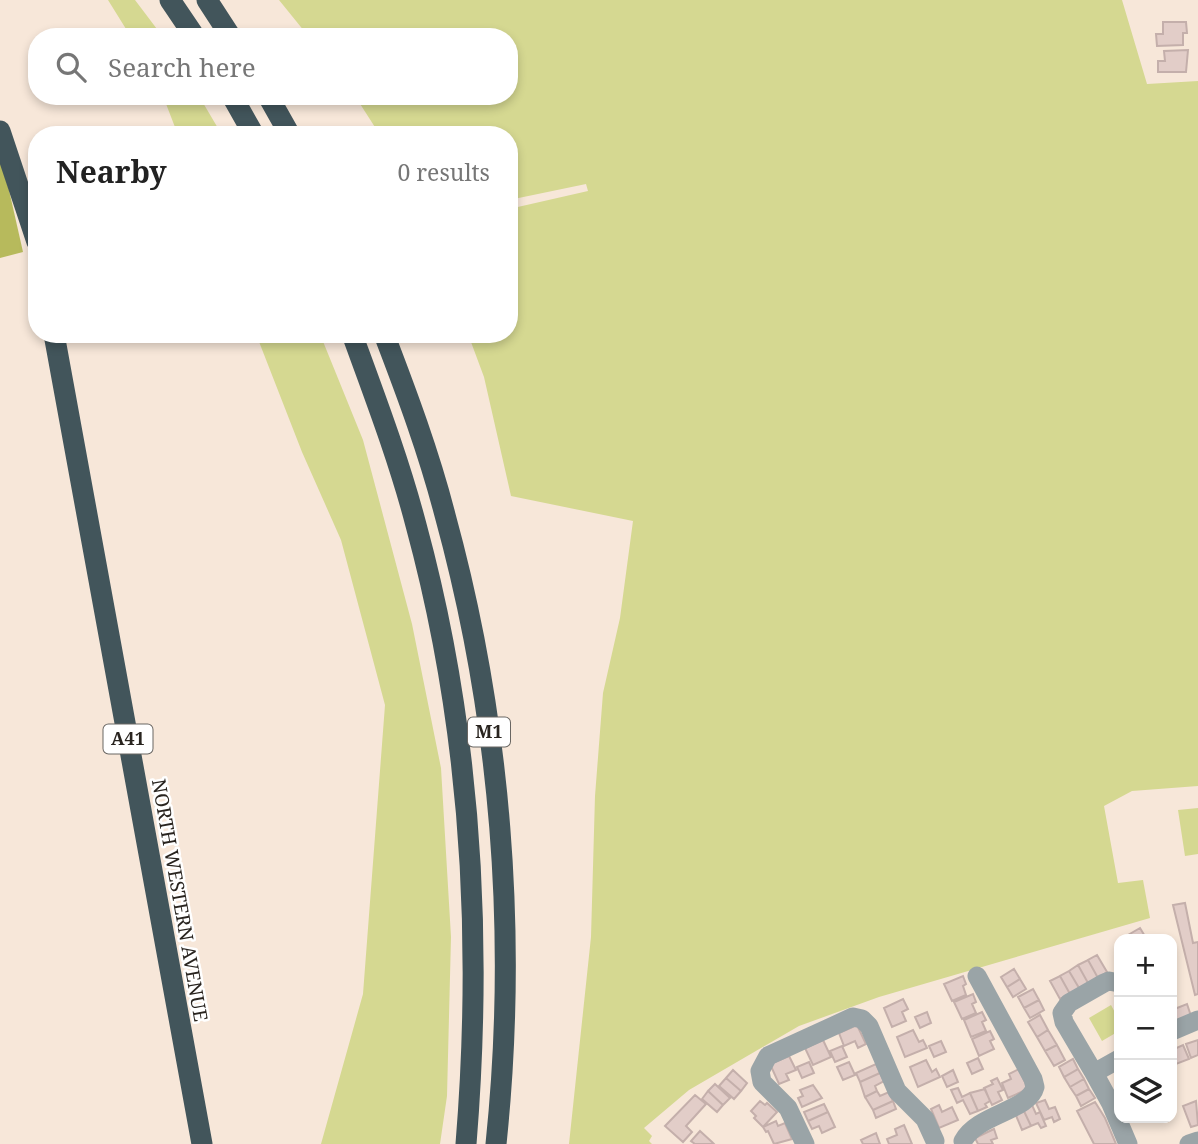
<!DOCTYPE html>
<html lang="en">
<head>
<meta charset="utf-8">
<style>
	body { margin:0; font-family:"Noto Serif",serif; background:#f2f2f2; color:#222 }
	.controls { position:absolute; right:21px; bottom:21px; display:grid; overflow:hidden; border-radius:14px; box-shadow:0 4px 10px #0003 }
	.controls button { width:63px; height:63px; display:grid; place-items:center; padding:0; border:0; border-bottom:2px solid #e0e0e0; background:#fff; color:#222; font:35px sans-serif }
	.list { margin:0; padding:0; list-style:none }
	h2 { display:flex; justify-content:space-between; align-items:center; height:91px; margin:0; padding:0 28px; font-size:30px }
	h2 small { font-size:23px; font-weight:400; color:#767676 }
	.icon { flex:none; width:38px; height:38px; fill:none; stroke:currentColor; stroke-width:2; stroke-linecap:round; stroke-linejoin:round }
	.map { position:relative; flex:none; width:1198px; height:1144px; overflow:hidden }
	.search { position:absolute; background:#fff; box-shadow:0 4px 10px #0003; left:28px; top:28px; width:490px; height:77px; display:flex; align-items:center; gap:18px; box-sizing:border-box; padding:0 24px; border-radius:28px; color:#767676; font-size:26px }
	.panel { position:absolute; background:#fff; box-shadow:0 4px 10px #0003; left:28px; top:126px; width:490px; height:217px; border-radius:28px }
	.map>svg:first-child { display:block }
</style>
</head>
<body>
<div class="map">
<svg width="1198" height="1144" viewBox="0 0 1198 1144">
	<rect width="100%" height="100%" fill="#f7e7d9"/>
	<path fill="#d5d891" d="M108 0H135L163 37H131Z
		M279 0H1122L1147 84 1198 81V786L1132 791 1104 806 1118 883 1143 880 1150 918 879 997 799 1026 689 1090 644 1128 652 1136 649 1141 652 1144H569L591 937 595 796 603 693 620 618 633 521 511 496 484 377 468 334H509V209L588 191 586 184 509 200V135H380L355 96H509V37H309Z
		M163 96H199L222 135H178Z
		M256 334H320L363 440 412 624 441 768 451 937 447 1096 440 1144H321L363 994 385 705 341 540 302 452Z
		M1198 808V854L1185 856 1178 810Z
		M1111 1005 1119 1020V1031L1102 1041 1089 1018Z"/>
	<path fill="#b7ba5c" d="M0 161 9 190 23 252 0 258Z"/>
	<path fill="#e2cdc8" stroke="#c4afab" stroke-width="2" d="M1163 22H1186L1187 33H1183V45L1157 46 1156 34H1163Z
		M1188 50 1186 72H1158V61H1165L1164 51Z
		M1185 903 1193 943 1198 942V994L1195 995 1173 905Z
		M1140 928 1146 938 1124 939 1123 938Z
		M1097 955 1107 972 1098 978 1088 960Z
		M1088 960 1098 978 1088 983 1078 965Z
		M1078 965 1088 983 1079 988 1069 971Z
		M1014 969 1020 979 1007 987 1001 977Z
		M1069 971 1079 988 1070 994 1060 976Z
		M963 976 966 984 963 986 966 995 952 1001 944 984Z
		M1060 976 1070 994 1060 999 1050 981Z
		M1020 979 1026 989 1013 997 1007 987Z
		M1033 989 1039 1000 1024 1008 1018 997Z
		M973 994 976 1002 972 1004 976 1013 962 1019 954 1002Z
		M903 999 908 1009 902 1012 906 1021 892 1027 884 1008Z
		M1039 1000 1044 1010 1030 1018 1024 1008Z
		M1187 1004 1191 1016 1172 1024V1010Z
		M927 1012 931 1023 920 1028 915 1017Z
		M982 1012 986 1020 982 1022 986 1031 971 1037 964 1020Z
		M1040 1015 1048 1030 1037 1037 1028 1022Z
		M857 1025 866 1044 858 1048 855 1041 844 1046 839 1033Z
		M913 1030 919 1042 923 1040 927 1048 905 1057 897 1037Z
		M1048 1030 1057 1045 1045 1051 1037 1037Z
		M990 1031 994 1039 990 1041 994 1049 979 1056 972 1039Z
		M823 1040 831 1057 813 1065 805 1048Z
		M1198 1040V1055L1191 1058 1186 1044Z
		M941 1041 946 1052 934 1057 929 1046Z
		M1057 1045 1065 1060 1054 1066 1045 1051Z
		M1183 1045 1189 1059 1176 1064 1172 1050Z
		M842 1046 847 1057 835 1062 830 1051Z
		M789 1056 796 1070 786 1074 789 1080 779 1084 770 1064Z
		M978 1058 983 1069 972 1074 967 1063Z
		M1073 1059 1078 1069 1064 1077 1059 1067Z
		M926 1060 932 1072 936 1069 940 1077 918 1087 910 1067Z
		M809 1062 814 1073 802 1078 797 1067Z
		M849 1062 855 1075 843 1080 837 1067Z
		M876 1064 880 1073 860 1082 856 1073Z
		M1019 1069 1028 1089 1008 1098 1002 1083 1011 1079 1009 1074Z
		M1078 1069 1084 1079 1070 1087 1064 1077Z
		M733 1070 747 1083 741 1091 726 1078Z
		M953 1070 958 1082 947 1087 942 1076Z
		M880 1073 884 1081 875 1086 877 1091 865 1097 860 1082Z
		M726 1078 741 1091 734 1099 719 1086Z
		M997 1078 1003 1090 998 1092 1002 1100 992 1105 984 1088 993 1084 991 1081Z
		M1084 1079 1089 1089 1076 1096 1070 1087Z
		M715 1084 730 1098 723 1105 708 1091Z
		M813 1085 822 1098 802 1107 798 1098 803 1096 800 1090Z
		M958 1088 962 1097 970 1093 978 1111 970 1114 963 1100 957 1103 951 1090Z
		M985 1089 990 1101 985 1104 987 1107 978 1111 970 1093Z
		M1089 1089 1095 1098 1081 1106 1076 1096Z
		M708 1091 723 1105 717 1112 702 1099Z
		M877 1091 880 1096 889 1092 893 1101 873 1110 865 1097Z
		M695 1095 706 1104 686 1126 692 1132 683 1142 665 1126Z
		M1045 1100 1049 1109 1055 1107 1060 1119 1054 1122 1052 1117 1044 1120 1036 1103Z
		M760 1101 765 1105 767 1103 777 1112 763 1127 754 1118 756 1116 751 1111Z
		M893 1101 896 1109 876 1118 873 1110Z
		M1196 1101 1198 1125 1191 1127 1183 1106Z
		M1095 1102 1105 1118 1116 1144H1094L1077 1111Z
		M824 1104 828 1112 808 1121 804 1112Z
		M939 1105 942 1112 952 1107 958 1120 939 1128 931 1109Z
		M1032 1105 1036 1114 1040 1112 1046 1126 1041 1128 1038 1123 1031 1126 1023 1109Z
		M1023 1109 1031 1126 1022 1130 1015 1113Z
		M828 1112 835 1127 822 1133 819 1126 812 1129 808 1121Z
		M776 1121 778 1126 785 1123 792 1139 774 1144 768 1131 766 1132 763 1127Z
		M904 1125 912 1144H889L887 1139 897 1135 895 1129Z
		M994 1129 997 1138 991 1140 993 1144H978L975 1138Z
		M700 1131 712 1142 714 1144H695L691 1141Z
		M876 1133 880 1144H863L861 1140Z"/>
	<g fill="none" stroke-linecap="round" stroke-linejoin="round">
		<path stroke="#9aa4a7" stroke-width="19" d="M1119 983 1109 981 1104 983 1069 1003 1062 1013 1064 1022 1094 1073 1119 1059
			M1172 1031 1198 1020
			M1094 1073 1111 1104 1128 1144
			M963 1141C977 1114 1029 1111 1035 1087L1033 1079 977 976
			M805 1144 788 1108 762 1082 760 1071 768 1056 853 1017 862 1019 869 1026 897 1091 925 1119 935 1141
			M1189 1144 1198 1141"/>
		<path stroke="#42555b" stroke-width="21" d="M170 0 195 37
			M207 0 231 37
			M232 96 254 135
			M268 96 290 135
			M0 131 37 242
			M54 334 202 1144
			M352 334C375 397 399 460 416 525 471 727 483 936 466 1144
			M384 334C407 394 429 453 445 515 501 719 518 934 496 1144"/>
	</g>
	<g text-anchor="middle" stroke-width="5" stroke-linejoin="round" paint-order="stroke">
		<g fill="#fff" stroke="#696662" stroke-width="2">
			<rect x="468" y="717.5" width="42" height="29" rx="5"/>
			<rect x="103.5" y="724.5" width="49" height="29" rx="5"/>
		</g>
		<g font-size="18" font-weight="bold" fill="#29241f">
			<text x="489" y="738">M1</text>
			<text x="128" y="745">A41</text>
		</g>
		<g font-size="19" fill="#29241f" stroke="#fff">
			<text transform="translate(180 900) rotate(80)" y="7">NORTH WESTERN AVENUE</text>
		</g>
	</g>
</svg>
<div class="controls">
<button>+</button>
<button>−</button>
<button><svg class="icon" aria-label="layers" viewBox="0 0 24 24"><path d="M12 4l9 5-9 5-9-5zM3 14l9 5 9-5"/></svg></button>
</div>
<div class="search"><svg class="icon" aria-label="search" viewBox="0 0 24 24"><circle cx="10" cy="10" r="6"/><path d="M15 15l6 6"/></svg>Search here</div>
<section class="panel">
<h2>Nearby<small>0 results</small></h2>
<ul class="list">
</ul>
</section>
</div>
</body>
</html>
